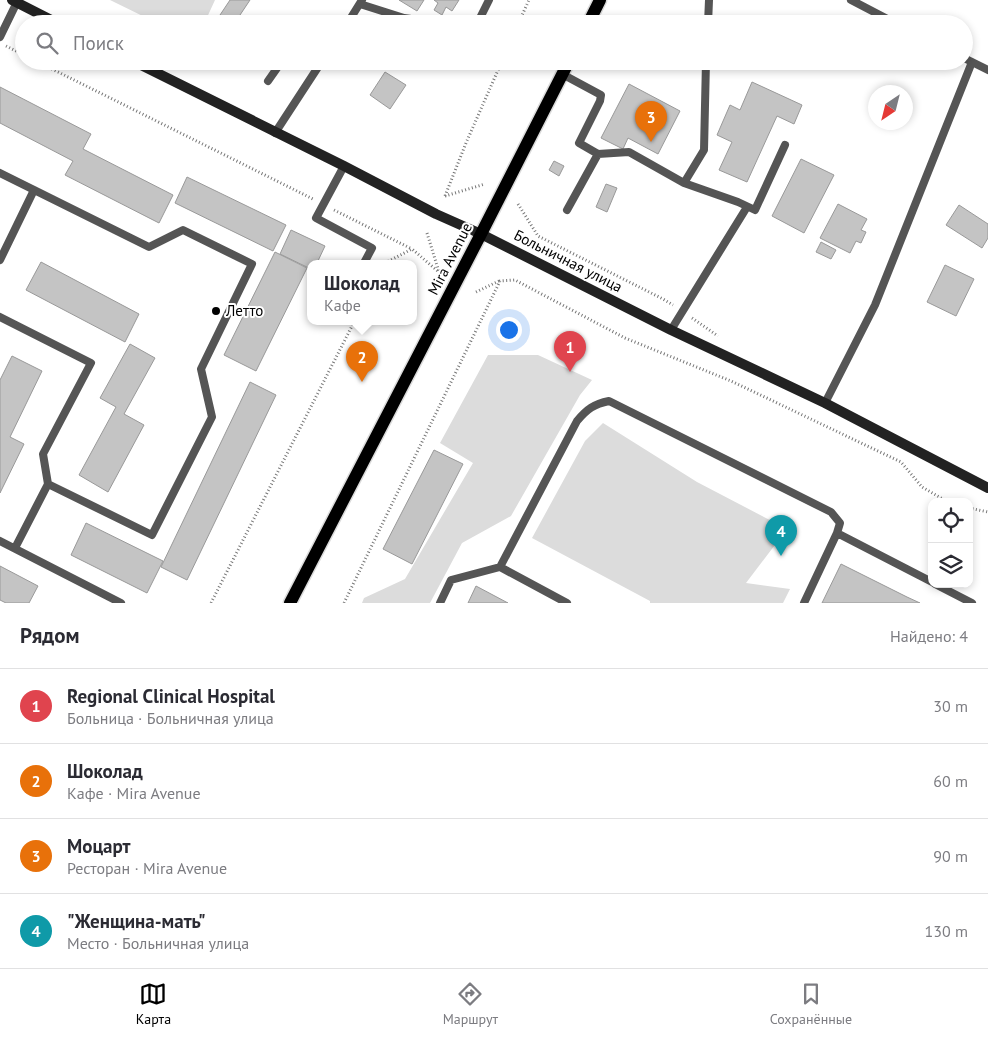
<!DOCTYPE html>
<html lang="ru">
<head>
<meta charset="utf-8">
<style>
	body { margin:0; font-family:"PT Sans",sans-serif; background:#f7f7f7; color:#2b2b33 }
	.controls { position:absolute; right:15px; bottom:15px; display:grid; overflow:hidden; border-radius:10px; box-shadow:0 2px 8px #0003 }
	.controls button { width:45px; height:45px; display:grid; place-items:center; padding:0; border:0; border-bottom:1px solid #e1e1e2; background:#fff; color:#2b2b33; font:25px sans-serif }
	.compass { position:absolute; left:868px; top:85px; width:45px; height:45px; border-radius:50%; background:#fff; box-shadow:0 2px 8px #0003; rotate:215deg }
	.you { position:absolute; left:508px; top:329px; width:18px; height:18px; margin:-12px; border:4px solid #fff; border-radius:50%; background:#1a73e8; box-shadow:0 0 0 8px #1a73e833 }
	.badge { display:grid; place-items:center; width:32px; height:32px; border-radius:50%; background:#000; color:#fff; font-size:16px; font-weight:700 }
	.pin { position:absolute; translate:-50% -41px; filter:drop-shadow(0 1px 2px #0008) }
	.pin::after { content:''; position:absolute; top:26px; width:18px; height:15px; background:inherit; clip-path:polygon(0 0,100% 0,50% 100%) }
	.popup { position:absolute; left:307px; top:260px; width:110px; height:65px; box-sizing:border-box; display:grid; place-content:center; border-radius:10px; background:#fff; filter:drop-shadow(0 1px 4px #0005); font-size:16px; white-space:nowrap; color:#7c7c81 }
	.popup b { font-size:19px; color:#2b2b33 }
	.popup::after { content:''; position:absolute; left:50%; top:100%; margin-left:-10px; border:10px solid transparent; border-top-color:#fff }
	.list { margin:0; padding:0; list-style:none }
	h2 { display:flex; justify-content:space-between; align-items:center; height:65px; margin:0; padding:0 20px; font-size:21px }
	h2 small { font-size:16px; font-weight:400; color:#7c7c81 }
	.list li { display:grid; grid-template-columns:32px 1fr auto; gap:15px; align-items:center; box-sizing:border-box; height:75px; padding:0 20px; border-top:1px solid #e1e1e2 }
	.list b { display:block; font-size:19px; white-space:nowrap }
	.list p { margin:0; font-size:16px; white-space:nowrap; color:#7c7c81 }
	.list em { font-size:16px; font-style:normal; color:#7c7c81 }
	.icon { flex:none; width:28px; height:28px; fill:none; stroke:currentColor; stroke-width:2; stroke-linecap:round; stroke-linejoin:round }
	.map { position:relative; flex:none; width:988px; height:603px; overflow:hidden }
	.search { position:absolute; background:#fff; box-shadow:0 2px 8px #0003; left:15px; right:15px; top:15px; height:55px; display:flex; align-items:center; gap:12px; box-sizing:border-box; padding:0 18px; border-radius:28px; color:#7c7c81; font-size:19px }
	.sheet { height:365px; background:#fff }
	nav { display:flex; justify-content:space-around; align-items:center; box-sizing:border-box; height:70px; border-top:1px solid #e1e1e2; background:#fff; font-size:14px; color:#7c7c81 }
	nav a { display:grid; justify-items:center; gap:2px }
	nav .on { color:#000 }
	.map>svg:first-child { display:block }
</style>
</head>
<body>
<div class="map">
<svg width="988" height="603" viewBox="0 0 988 603">
	<rect width="100%" height="100%" fill="#fff"/>
	<path fill="#dcdcdc" d="M110 0H215L204 24H159Z
		M488 355H538L592 380 580 395 511 516 462 543 430 603H362L364 598 405 579 473 463 440 443Z
		M603 423 697 482 787 529 746 583 790 589 783 603H650V601L532 538 585 441Z"/>
	<path fill="#c4c4c4" stroke="#999" d="M230 0H250L234 24 220 15Z
		M399 0H424L417 11Z
		M434 0H459L452 11 446 7 442 15 434 10 438 3Z
		M385 72 406 85 390 109 370 95Z
		M752 82 802 105 794 124 777 116 747 182 719 170 732 142 717 135 730 105 740 110Z
		M629 84 680 111 658 154 628 138 623 149 601 138Z
		M0 87 91 134 83 149 173 195 159 223 65 175 73 161 0 123Z
		M801 159 834 175 804 233 772 216Z
		M554 161 564 166 559 176 549 170Z
		M187 177 286 225 273 251 175 203Z
		M606 184 617 188 607 212 596 207Z
		M838 204 867 219 861 230 866 232 861 243 856 241 850 253 820 238Z
		M959 205 988 224V238L982 248 946 225Z
		M291 230 325 246 317 263H311V269L280 254Z
		M821 242 836 250 831 259 816 252Z
		M275 252 307 268 256 371 224 355Z
		M41 262 139 314 125 342 26 290Z
		M945 265 974 279 956 316 927 302Z
		M130 344 155 358 124 414 144 425 108 492 79 475 116 407 100 398Z
		M12 356 42 371 10 437 24 444 0 493V380Z
		M250 382 276 395 187 580 161 567Z
		M434 450 463 464 412 564 383 549Z
		M86 523 163 561 147 593 71 555Z
		M841 564 907 597 920 603H822Z
		M0 566 38 586 29 603H6L0 600Z
		M476 586 508 603H468Z"/>
	<g fill="none" stroke-linecap="round" stroke-linejoin="round">
		<g stroke="#dbdbdb" stroke-width="15">
			<path id="primary" d="M588 24 600 0
				M290 603 481 234 569 61"/>
		</g>
		<path stroke="#777" stroke-width="3" stroke-dasharray="1 2.5" stroke-linecap="butt" d="M518 24 529 0
			M6 46 24 55
			M36 61 313 199
			M445 196 466 143 502 61
			M445 196 485 184
			M518 204 538 236 663 299 673 305
			M334 210 412 249
			M427 233 439 272
			M385 263 412 249 440 273
			M476 292 499 281
			M692 318 718 336
			M969 508 988 512
			M211 603 352 326 353 321
			M344 603 500 281 515 280 625 338 731 381 901 462 922 487 948 502"/>
		<path stroke="#555" stroke-width="8" d="M851 0 897 24
			M360 4 404 18 447 24
			M306 24V22L309 24
			M347 24 362 0
			M477 24 489 0
			M708 24 709 0
			M0 37 17 2
			M964 58 988 70
			M562 74 601 95 600 101 579 143 598 154
			M268 81 282 61
			M275 133 322 61
			M344 166 316 218 372 248 364 263
			M0 173 149 247 183 230 252 264 201 369 212 417 152 535 48 484 15 548
			M684 183 738 202 755 210 785 145
			M567 210 598 154 629 152 684 183 704 150 706 61
			M0 260 34 190
			M0 317 91 363 43 454 48 484
			M671 330 747 207
			M825 403 875 305 972 62
			M837 533 932 582
			M0 541 121 603
			M500 567 577 421C587 409 594 404 609 401L831 512 840 523 837 533 804 603
			M935 584 972 603
			M440 603 451 580 500 567 567 603"/>
		<path stroke="#222" stroke-width="10" d="M12 0 59 24
			M133 61 344 166 436 214 481 234 671 330 825 403 988 488"/>
		<use href="#primary" stroke="#000" stroke-width="12"/>
	</g>
	<circle fill="#000" stroke="#fff" stroke-width="2" cx="216" cy="311" r="5"/>
	<g text-anchor="middle" stroke-width="4" stroke-linejoin="round" paint-order="stroke">
		<g font-size="15" fill="#000" stroke="#fff">
			<text transform="translate(450 259) rotate(-63)" y="5">Mira Avenue</text>
			<text transform="translate(568 261) rotate(27)" y="5">Больничная улица</text>
		</g>
		<g font-size="15" fill="#000" stroke="#fff" text-anchor="start">
			<text x="226" y="316">Летто</text>
		</g>
	</g>
</svg>
<div class="controls">
<button><svg class="icon" aria-label="locate" viewBox="0 0 24 24"><circle cx="12" cy="12" r="6"/><path d="M12 2v4M12 18v4M2 12h4M18 12h4"/></svg></button>
<button><svg class="icon" aria-label="layers" viewBox="0 0 24 24"><path d="M12 4l9 5-9 5-9-5zM3 14l9 5 9-5"/></svg></button>
</div>
<svg class="compass" viewBox="-18 -18 36 36"><path d="M0-13l5 13h-10z" fill="#e53935"/><path d="M0 13l5-13h-10z" fill="#7c7c81"/></svg>
<div class="you"></div>
<div class="pin badge" style="left:570px;top:372px;background:#e0444e">1</div>
<div class="pin badge" style="left:362px;top:382px;background:#e8710a">2</div>
<div class="popup"><b>Шоколад</b>Кафе</div>
<div class="pin badge" style="left:651px;top:142px;background:#e8710a">3</div>
<div class="pin badge" style="left:781px;top:556px;background:#0f9aa8">4</div>
<div class="search"><svg class="icon" aria-label="search" viewBox="0 0 24 24"><circle cx="10" cy="10" r="6"/><path d="M15 15l6 6"/></svg>Поиск</div>
</div>
<section class="sheet">
<h2>Рядом<small>Найдено: 4</small></h2>
<ul class="list">
<li><span class="badge" style="background:#e0444e">1</span><div><b>Regional Clinical Hospital</b><p>Больница · Больничная улица</p></div><em>30 m</em></li>
<li><span class="badge" style="background:#e8710a">2</span><div><b>Шоколад</b><p>Кафе · Mira Avenue</p></div><em>60 m</em></li>
<li><span class="badge" style="background:#e8710a">3</span><div><b>Моцарт</b><p>Ресторан · Mira Avenue</p></div><em>90 m</em></li>
<li><span class="badge" style="background:#0f9aa8">4</span><div><b>&quot;Женщина-мать&quot;</b><p>Место · Больничная улица</p></div><em>130 m</em></li>
</ul>
</section>
<nav>
<a class="on"><svg class="icon" aria-label="map" viewBox="0 0 24 24"><path d="M3 6l6-2 6 2 6-2v14l-6 2-6-2-6 2zM9 4v14M15 6v14"/></svg>Карта</a>
<a><svg class="icon" aria-label="directions" viewBox="0 0 24 24"><path d="M12 3l9 9-9 9-9-9zM9 14v-3h6M13 9l2 2-2 2"/></svg>Маршрут</a>
<a><svg class="icon" aria-label="saved" viewBox="0 0 24 24"><path d="M7 4h10v16l-5-4-5 4z"/></svg>Сохранённые</a>
</nav>
</body>
</html>
